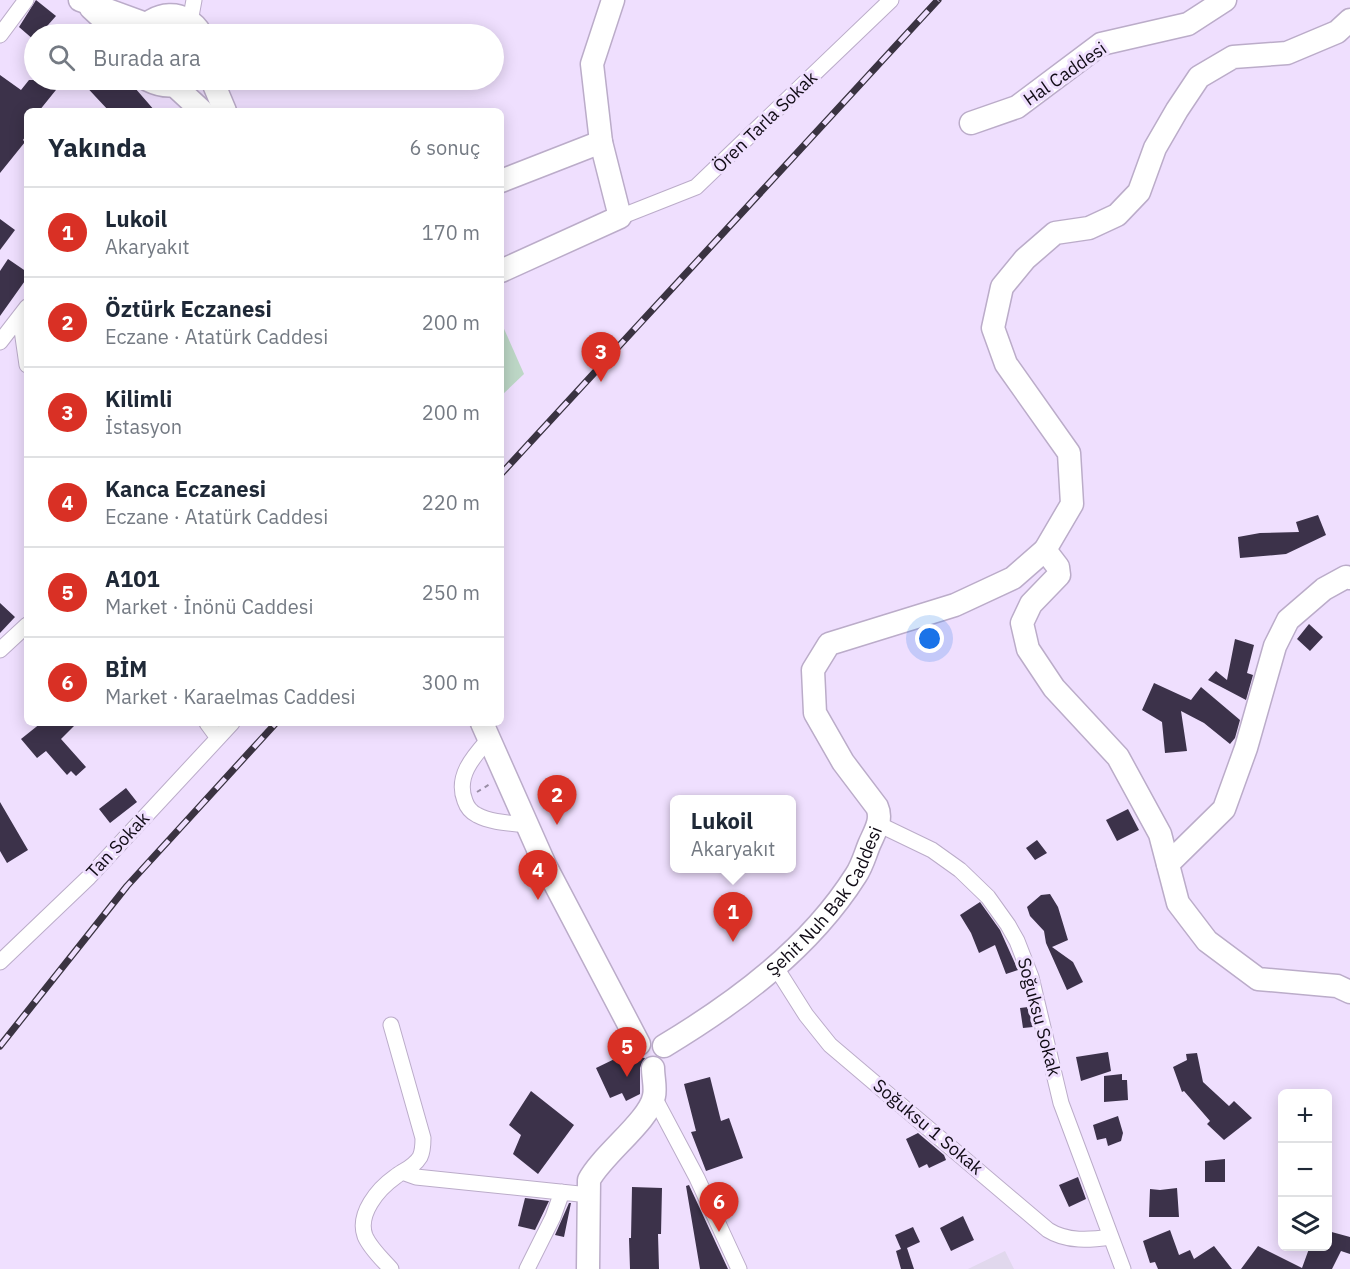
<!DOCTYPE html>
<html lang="tr">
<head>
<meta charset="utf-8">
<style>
	body { margin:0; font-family:"IBM Plex Sans",sans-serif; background:#f2f2f3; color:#1f2937 }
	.controls { position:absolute; right:18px; bottom:18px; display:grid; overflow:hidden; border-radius:9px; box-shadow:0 3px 15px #0003 }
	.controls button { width:54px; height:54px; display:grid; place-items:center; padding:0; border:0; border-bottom:2px solid #e0e1e3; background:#fff; color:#1f2937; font:30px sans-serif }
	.you { position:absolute; left:930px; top:639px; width:21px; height:21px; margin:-15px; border:4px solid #fff; border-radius:50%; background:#1a73e8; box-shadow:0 0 0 9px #1a73e833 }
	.badge { display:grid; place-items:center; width:39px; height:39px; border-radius:50%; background:#d93025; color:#fff; font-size:20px; font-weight:700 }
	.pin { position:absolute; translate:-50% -50px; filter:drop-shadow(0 2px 3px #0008) }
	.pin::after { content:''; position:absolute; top:32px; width:21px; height:18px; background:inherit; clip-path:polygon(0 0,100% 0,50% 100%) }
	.popup { position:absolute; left:670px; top:795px; width:126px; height:78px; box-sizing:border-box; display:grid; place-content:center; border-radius:9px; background:#fff; filter:drop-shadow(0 2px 4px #0005); font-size:20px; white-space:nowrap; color:#747a83 }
	.popup b { font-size:22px; color:#1f2937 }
	.popup::after { content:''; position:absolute; left:50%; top:100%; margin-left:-12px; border:12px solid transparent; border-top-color:#fff }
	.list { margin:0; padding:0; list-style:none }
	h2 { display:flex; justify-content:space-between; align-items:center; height:78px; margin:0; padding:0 24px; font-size:26px }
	h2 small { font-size:20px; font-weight:400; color:#747a83 }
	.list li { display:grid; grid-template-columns:39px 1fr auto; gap:18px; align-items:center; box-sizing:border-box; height:90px; padding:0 24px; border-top:2px solid #e0e1e3 }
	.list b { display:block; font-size:22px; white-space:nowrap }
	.list p { margin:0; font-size:20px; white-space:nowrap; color:#747a83 }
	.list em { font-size:20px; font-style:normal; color:#747a83 }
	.icon { flex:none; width:33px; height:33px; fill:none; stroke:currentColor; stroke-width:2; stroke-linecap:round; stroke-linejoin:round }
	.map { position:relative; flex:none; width:1350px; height:1269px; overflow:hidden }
	.search { position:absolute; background:#fff; box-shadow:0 3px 15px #0003; left:24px; top:24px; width:480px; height:66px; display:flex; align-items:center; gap:15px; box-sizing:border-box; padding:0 21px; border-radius:33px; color:#747a83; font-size:22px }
	.panel { position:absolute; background:#fff; box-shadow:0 3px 15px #0003; left:24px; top:108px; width:480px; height:618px; border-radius:9px }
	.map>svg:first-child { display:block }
</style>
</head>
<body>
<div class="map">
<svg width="1350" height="1269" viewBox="0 0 1350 1269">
	<rect width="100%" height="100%" fill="#efdffe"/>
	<path fill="#e1d8ed" d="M1005 1251 1014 1269H968Z"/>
	<path fill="#bdd7c6" d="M501 322 524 374 501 396Z"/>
	<path fill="#3c324a" d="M36 0 56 16 40 34H34V40L19 27Z
		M0 75 21 90 29 80H64L39 111H27V134L23 140 25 142 0 173Z
		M80 80H128L155 111H109Z
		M0 219 15 230 0 250Z
		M8 259 27 272V278L0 316V271Z
		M1318 515 1326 535 1286 554 1240 558 1238 537 1260 533 1299 532 1296 522Z
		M0 603 15 617 0 633Z
		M1309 624 1323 637 1310 651 1297 639Z
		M1235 639 1254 645 1247 673 1253 675 1246 700 1208 680 1216 671 1227 680Z
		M1154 683 1191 700 1201 687 1240 720 1235 738 1230 744 1204 723 1181 711 1187 751 1165 753 1162 722 1142 710Z
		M41 723H77L61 739 86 767 76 776 71 771 67 775 46 751 37 758 21 739Z
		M126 788 137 802 110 823 99 809Z
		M0 802 28 850 7 863 0 851Z
		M1128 809 1139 830 1117 841 1106 820Z
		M1037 840 1047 853 1035 860 1026 848Z
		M1050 894 1058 907 1068 940 1052 947 1073 962 1083 982 1067 990 1046 943 1044 931 1030 916 1027 907 1041 895Z
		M980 902 1000 930 1018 970 1006 974 995 945 979 953 971 933 960 915Z
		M1028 1007 1033 1027 1023 1028 1020 1008Z
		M629 1052 632 1056 645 1058 640 1068V1094L626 1101 622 1093 610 1098 596 1068Z
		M1108 1052 1111 1071 1081 1081 1076 1057Z
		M1197 1053 1203 1082 1229 1106 1234 1101 1252 1118 1224 1140 1207 1124 1210 1121 1184 1091 1182 1092 1173 1067 1187 1060 1186 1054Z
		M1122 1074V1080H1127L1128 1100 1104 1102V1076Z
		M710 1077 721 1121 729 1118 743 1158 706 1171 691 1132 696 1131 684 1084Z
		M531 1091 574 1125 538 1174 513 1154 521 1135 509 1125Z
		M1118 1116 1123 1133 1121 1141 1108 1146 1106 1138 1097 1140 1093 1125Z
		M918 1133 944 1155 946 1160 929 1168 927 1164 919 1168 906 1139Z
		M1225 1159V1182H1205V1161Z
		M1078 1177 1086 1199 1069 1207 1059 1185Z
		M689 1185 728 1269H700L686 1186Z
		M632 1187 662 1188 661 1234H658L659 1269H630L629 1238H631Z
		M1177 1188 1179 1217H1149L1150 1189 1160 1190Z
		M525 1198 549 1201 535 1230 518 1226Z
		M569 1203H571L564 1237 555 1235Z
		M963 1216 974 1240 951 1251 940 1228Z
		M913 1227 920 1242 907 1248 914 1269H901L896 1251 901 1249 895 1235Z
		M1170 1230 1179 1255 1190 1250 1194 1259 1214 1246 1232 1269H1158L1155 1262 1150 1263 1143 1241Z
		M1328 1231 1350 1237V1254L1341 1251 1332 1269H1241L1258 1246 1302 1268 1310 1246H1328Z"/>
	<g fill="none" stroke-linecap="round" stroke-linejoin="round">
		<g stroke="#bbacc9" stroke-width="17">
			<path id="street" d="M190 22 194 0
				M0 35 26 0
				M620 217 696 187 891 0
				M20 316 27 365
				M0 342 27 307
				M0 650 27 625
				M207 723 218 738
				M489 739C474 756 455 776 465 801 467 807 471 812 477 815 492 823 511 823 528 825
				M878 824 932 850 960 870 988 897 1008 925 1017 941 1031 977 1061 1103 1123 1269
				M0 962 89 877 232 723
				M775 966 806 1015 830 1045 1048 1230C1067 1242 1090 1240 1111 1237
				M654 1097 697 1178 739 1269
				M402 1172 416 1177 589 1195
				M391 1269C382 1259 370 1248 365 1236 357 1214 378 1189 395 1177 404 1170 414 1167 420 1157 423 1151 423 1145 423 1138L391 1025
				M527 1269 553 1217 562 1192"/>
		</g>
		<g stroke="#bbacc9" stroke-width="25">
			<g id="secondary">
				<path d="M80 0 146 24"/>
				<path d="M91 8 119 34"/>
				<path d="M137 34C154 11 185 7 201 34"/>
				<path d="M148 80C162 87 175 88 189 80"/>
				<path d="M212 80 225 111"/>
				<path d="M175 86 202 111"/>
				<path d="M971 123 1017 107 1101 44 1188 24 1225 0"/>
				<path d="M501 181 601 142"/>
				<path d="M501 271 620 217 601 142 592 64 613 0"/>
				<path d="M1045 550 1058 567 1059 575 1031 604 1022 623 1028 649 1054 688 1118 757 1160 834 1178 903 1207 941 1258 979 1337 986 1350 992"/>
				<path d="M482 723 545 865 639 1044"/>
				<path d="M1168 864 1224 809 1246 748 1275 646 1288 620 1324 589 1346 577 1350 578"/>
				<path id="s1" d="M664 1046C737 1002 810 948 856 875 862 866 865 855 869 845 874 833 883 820 877 807L843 762 815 713 813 670 829 644 955 605 1013 578 1045 550 1072 504 1069 453 1006 364 993 328 1002 287 1025 259 1055 233 1089 228 1117 215 1139 192 1155 148 1177 110 1199 77 1233 57 1287 53 1337 32 1350 20"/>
				<path d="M588 1269 589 1180C602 1155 650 1120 654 1096 656 1088 653 1077 653 1068"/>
			</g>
		</g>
		<path stroke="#988da4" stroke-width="2" stroke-dasharray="4.5 4.5" stroke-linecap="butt" d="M477 792 490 784"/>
		<use href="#street" stroke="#fff" stroke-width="15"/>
		<use href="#secondary" stroke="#fff" stroke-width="22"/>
		<g stroke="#3a3341" stroke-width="7">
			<path id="rail" d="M501 474 938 0
				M0 1046 127 886 276 723"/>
		</g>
		<use href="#rail" stroke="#efdffe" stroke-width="4.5" stroke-dasharray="14" stroke-linecap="butt"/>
	</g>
	<g text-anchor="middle" stroke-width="6" stroke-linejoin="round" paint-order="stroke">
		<g font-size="18" fill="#100b15" stroke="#efdffe">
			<text transform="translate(1065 74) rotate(-35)" y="6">Hal Caddesi</text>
			<text transform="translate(765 122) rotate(-44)" y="6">Ören Tarla Sokak</text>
			<text transform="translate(118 845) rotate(-47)" y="6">Tan Sokak</text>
			<text dy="6" stroke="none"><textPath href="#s1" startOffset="220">Şehit Nuh Bak Caddesi</textPath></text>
			<text transform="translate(1039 1017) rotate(75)" y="6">Soğuksu Sokak</text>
			<text transform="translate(928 1127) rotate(40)" y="6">Soğuksu 1 Sokak</text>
		</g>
	</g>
</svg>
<div class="controls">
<button>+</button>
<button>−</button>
<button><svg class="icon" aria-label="layers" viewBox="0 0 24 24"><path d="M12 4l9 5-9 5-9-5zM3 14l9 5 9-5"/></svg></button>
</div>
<div class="you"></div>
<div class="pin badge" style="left:733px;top:942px">1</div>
<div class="popup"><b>Lukoil</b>Akaryakıt</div>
<div class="pin badge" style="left:557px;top:825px">2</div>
<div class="pin badge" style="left:601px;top:382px">3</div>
<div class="pin badge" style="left:538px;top:900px">4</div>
<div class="pin badge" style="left:627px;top:1077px">5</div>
<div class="pin badge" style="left:719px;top:1232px">6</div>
<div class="search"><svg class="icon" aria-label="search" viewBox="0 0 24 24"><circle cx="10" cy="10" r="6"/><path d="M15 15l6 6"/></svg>Burada ara</div>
<section class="panel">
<h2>Yakında<small>6 sonuç</small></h2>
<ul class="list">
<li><span class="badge">1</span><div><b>Lukoil</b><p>Akaryakıt</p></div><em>170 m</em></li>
<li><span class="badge">2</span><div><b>Öztürk Eczanesi</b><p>Eczane · Atatürk Caddesi</p></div><em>200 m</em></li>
<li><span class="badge">3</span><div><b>Kilimli</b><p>İstasyon</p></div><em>200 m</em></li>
<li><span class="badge">4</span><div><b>Kanca Eczanesi</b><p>Eczane · Atatürk Caddesi</p></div><em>220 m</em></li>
<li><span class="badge">5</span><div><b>A101</b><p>Market · İnönü Caddesi</p></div><em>250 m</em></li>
<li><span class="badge">6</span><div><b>BİM</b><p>Market · Karaelmas Caddesi</p></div><em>300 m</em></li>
</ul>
</section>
</div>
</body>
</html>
